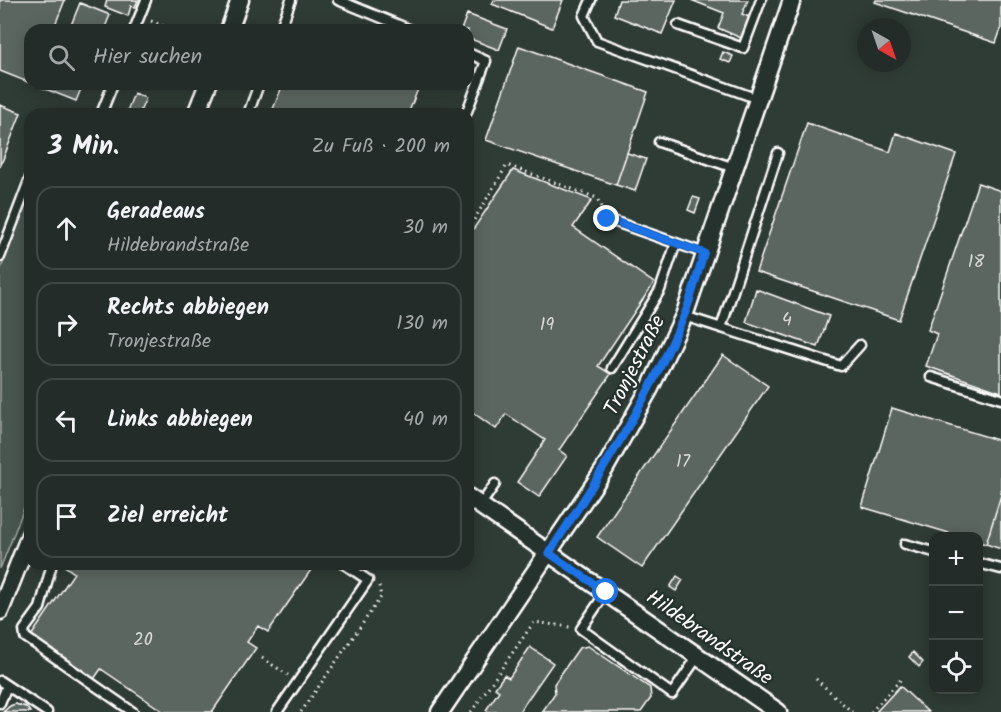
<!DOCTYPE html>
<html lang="de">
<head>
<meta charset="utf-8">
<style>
	body { margin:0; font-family:Kalam,sans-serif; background:#2f3834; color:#f1f3f6 }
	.controls { position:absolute; right:18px; bottom:18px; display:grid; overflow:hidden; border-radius:12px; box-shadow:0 3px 15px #0003 }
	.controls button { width:54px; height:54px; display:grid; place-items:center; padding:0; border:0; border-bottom:2px solid #404845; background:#232c28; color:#f1f3f6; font:30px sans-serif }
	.compass { position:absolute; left:857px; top:18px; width:54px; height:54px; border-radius:50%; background:#232c28; box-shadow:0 3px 15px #0003; rotate:140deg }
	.stop { position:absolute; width:18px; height:18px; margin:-14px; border:4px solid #1a73e8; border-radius:50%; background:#fff }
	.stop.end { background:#1a73e8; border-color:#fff; box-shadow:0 2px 6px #0008 }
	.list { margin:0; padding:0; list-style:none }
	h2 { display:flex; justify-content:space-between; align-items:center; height:78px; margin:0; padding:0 24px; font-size:26px }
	h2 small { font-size:20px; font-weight:400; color:#a3a7a8 }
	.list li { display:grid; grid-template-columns:39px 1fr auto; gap:18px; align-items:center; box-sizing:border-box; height:84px; margin:0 12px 12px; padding:0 12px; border:2px solid #404845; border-radius:18px }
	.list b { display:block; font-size:22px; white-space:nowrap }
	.list p { margin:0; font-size:20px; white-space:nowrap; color:#a3a7a8 }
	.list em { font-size:20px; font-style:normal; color:#a3a7a8 }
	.icon { flex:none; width:33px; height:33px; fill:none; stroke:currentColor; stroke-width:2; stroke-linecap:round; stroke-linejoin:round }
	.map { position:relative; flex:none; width:1001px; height:712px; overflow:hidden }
	.search { position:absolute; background:#232c28; box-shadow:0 3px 15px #0003; left:24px; top:24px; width:450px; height:66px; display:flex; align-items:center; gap:15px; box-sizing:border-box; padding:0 21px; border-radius:18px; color:#a3a7a8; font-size:22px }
	.panel { position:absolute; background:#232c28; box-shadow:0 3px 15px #0003; left:24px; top:108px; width:450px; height:462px; border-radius:18px }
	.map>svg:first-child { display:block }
</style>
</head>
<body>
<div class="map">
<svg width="1001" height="712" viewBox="0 0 1001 712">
	<rect width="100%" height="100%" fill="#2f3b35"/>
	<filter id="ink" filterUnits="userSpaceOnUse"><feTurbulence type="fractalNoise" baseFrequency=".0167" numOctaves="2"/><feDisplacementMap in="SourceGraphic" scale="12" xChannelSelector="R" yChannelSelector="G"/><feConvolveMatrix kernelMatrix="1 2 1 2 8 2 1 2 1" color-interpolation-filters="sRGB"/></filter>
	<g filter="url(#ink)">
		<path fill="#4a544f" stroke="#a4aaa7" stroke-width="1.5" d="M30 195V493L0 569V271Z"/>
		<path fill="#5b6661" stroke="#fff" stroke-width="1.5" d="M0 0H65L53 30H30V83L0 71Z
			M107 0H138L135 7 131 6 128 16 105 7Z
			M494 0H563L552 28 492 4Z
			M619 0H676L662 34 614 15Z
			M691 0H748L742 14 749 17 741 38 718 28 724 13Z
			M876 0H1001V29L996 43 875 2Z
			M80 3 110 15 104 30H69Z
			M467 14 507 29 499 50 468 38V30H461Z
			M519 46 648 92 616 185 486 140Z
			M723 52 733 56 730 63 720 59Z
			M33 84H83L76 101Z
			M283 84H420L408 114H271Z
			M134 93 146 98 139 114H126Z
			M0 105 21 113 0 167Z
			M807 123 890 152 896 133 956 154 899 320 756 272Z
			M627 153 646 159 635 191 616 185Z
			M513 170 592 200 573 227 654 283 598 366 611 374 559 450 567 456 539 497 517 482 545 440 506 414 496 429 468 409V237Z
			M978 183 1001 191V392L926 366 937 334 928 330Z
			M693 197 700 199 695 213 688 210Z
			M756 289 829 316 818 347 746 322Z
			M723 355 768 386 642 568 597 537Z
			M892 408 1001 441V495L986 544 978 542V536H959L862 507Z
			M1001 495V549L986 544Z
			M62 564H315L268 632 258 626 247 642 256 648 212 712H164L101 669 94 679 31 636 74 573Z
			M677 576 683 580 676 591 670 587Z
			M588 646 650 688 651 698 641 712H542L555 693 554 684 579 648Z
			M530 647 553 663 519 712H489L486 710 499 691 495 688 504 675 509 678Z
			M913 652 923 662 919 667 909 657Z
			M900 686 928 712H876Z
			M15 704 26 707 30 712H3L10 706Z"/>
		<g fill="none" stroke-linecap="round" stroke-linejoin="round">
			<g stroke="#fff" stroke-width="13">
				<path id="service" d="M338 0 411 30
					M591 0 584 16 597 41 758 99
					M678 25 743 48 761 0
					M134 30 146 0
					M280 30 291 0
					M101 114 113 84
					M248 114 259 84
					M466 114 486 61 468 53
					M659 142 734 168
					M607 219 704 253
					M0 257 30 178
					M684 316 841 366 860 345
					M721 328 778 153
					M612 368 660 290 676 243
					M931 377 1001 399
					M480 506 495 484
					M905 544 934 552
					M978 563 1001 569
					M52 564 40 608 24 630 25 637 133 712
					M606 592 581 629 672 694 698 656
					M0 681 47 712
					M0 703 7 686
					M277 712 368 580 344 564"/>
			</g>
			<g stroke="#fff" stroke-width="21">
				<path id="minor" d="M229 30 240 0
					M196 114 208 84
					M468 497 778 712
					M0 611 30 535
					M440 712 604 470 650 388 684 316 792 0"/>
			</g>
			<path stroke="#fff" stroke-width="3" stroke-dasharray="1.5 4.5" stroke-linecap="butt" d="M151 21 174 30
				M468 230 507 165 597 198 602 209
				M262 658 288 675
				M816 679 852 712
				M301 712 381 597 379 586
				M471 712 534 622 570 627
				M871 712 903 677"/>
			<use href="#service" stroke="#26332d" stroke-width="8"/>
			<use href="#minor" stroke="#26332d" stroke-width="16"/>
		</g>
	</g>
	<g fill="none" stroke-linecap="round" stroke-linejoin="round" filter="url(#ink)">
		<path stroke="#1a73e8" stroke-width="8" d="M606 592 549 553C599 477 647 402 683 318 692 298 697 274 704 253L607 219"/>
	</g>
	<g text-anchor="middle" stroke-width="5" stroke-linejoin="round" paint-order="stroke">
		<g font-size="18" fill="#d6d9d8">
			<text x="976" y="267">18</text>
			<text x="787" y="325">4</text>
			<text x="547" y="330">19</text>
			<text x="683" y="467">17</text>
			<text x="143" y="645">20</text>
		</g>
		<g font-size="21" fill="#fff" stroke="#26332d">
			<text transform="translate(634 365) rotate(-63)" y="7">Tronjestraße</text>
			<text transform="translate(710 637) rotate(35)" y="7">Hildebrandstraße</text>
		</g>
	</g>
</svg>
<div class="controls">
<button>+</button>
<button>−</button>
<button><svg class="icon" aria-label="locate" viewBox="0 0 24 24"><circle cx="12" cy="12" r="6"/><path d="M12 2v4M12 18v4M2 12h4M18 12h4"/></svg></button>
</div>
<svg class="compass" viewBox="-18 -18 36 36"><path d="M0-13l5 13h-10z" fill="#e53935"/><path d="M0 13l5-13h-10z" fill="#a3a7a8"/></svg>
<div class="stop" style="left:606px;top:592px"></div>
<div class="stop end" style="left:607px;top:219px"></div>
<div class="search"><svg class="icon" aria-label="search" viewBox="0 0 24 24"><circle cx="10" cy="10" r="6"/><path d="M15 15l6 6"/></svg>Hier suchen</div>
<section class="panel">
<h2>3 Min.<small>Zu Fuß · 200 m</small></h2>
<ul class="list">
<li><svg class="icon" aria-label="ahead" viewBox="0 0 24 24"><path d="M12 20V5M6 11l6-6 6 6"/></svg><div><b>Geradeaus</b><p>Hildebrandstraße</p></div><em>30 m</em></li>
<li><svg class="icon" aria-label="right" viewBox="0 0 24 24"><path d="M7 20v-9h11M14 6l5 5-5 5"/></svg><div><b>Rechts abbiegen</b><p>Tronjestraße</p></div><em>130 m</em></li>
<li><svg class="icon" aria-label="left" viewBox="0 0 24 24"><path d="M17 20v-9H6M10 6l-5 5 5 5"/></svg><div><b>Links abbiegen</b></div><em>40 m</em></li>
<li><svg class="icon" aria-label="arrive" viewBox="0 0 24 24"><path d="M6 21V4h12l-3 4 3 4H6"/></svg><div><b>Ziel erreicht</b></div></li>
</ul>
</section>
</div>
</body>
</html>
